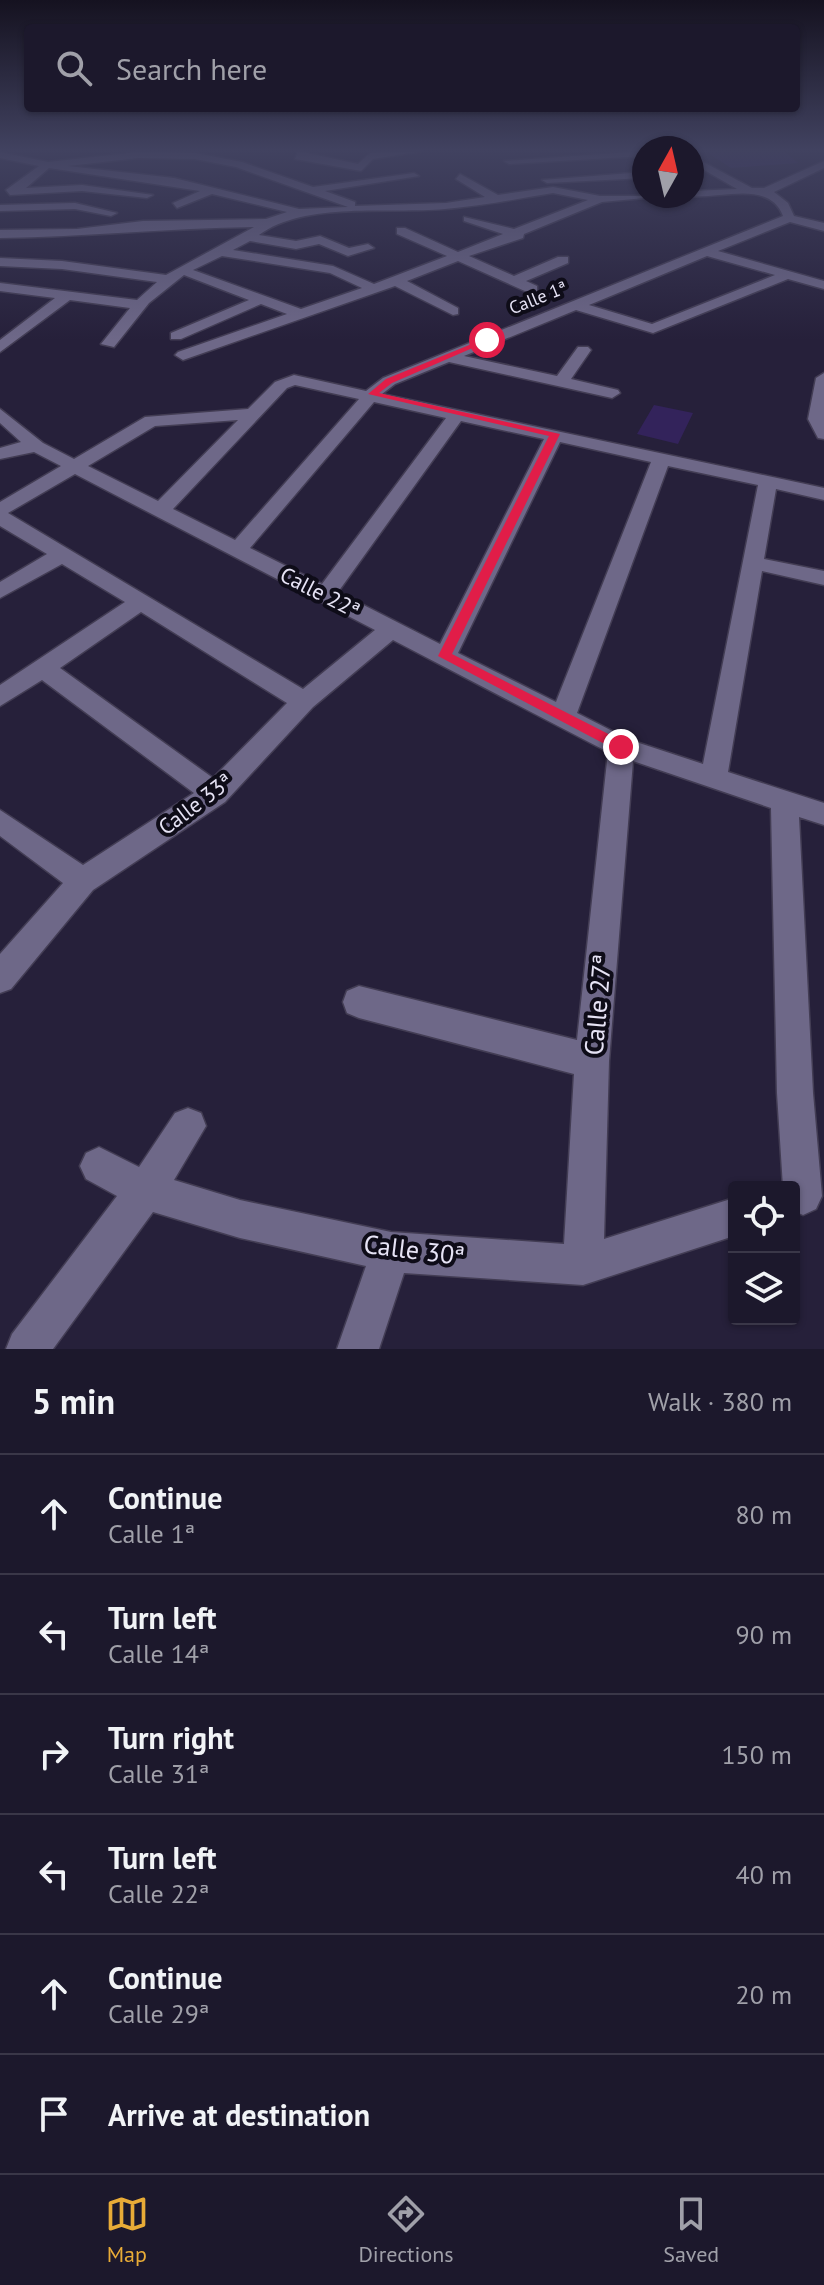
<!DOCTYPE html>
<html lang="en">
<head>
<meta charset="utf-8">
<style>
	body { margin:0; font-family:"PT Sans",sans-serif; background:#252134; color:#f1f3f6 }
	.controls { position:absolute; right:24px; bottom:24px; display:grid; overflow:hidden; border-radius:8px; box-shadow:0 2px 6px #0004 }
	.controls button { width:72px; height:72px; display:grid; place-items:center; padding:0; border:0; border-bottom:2px solid #3a3748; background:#1c182c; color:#f1f3f6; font:40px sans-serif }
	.compass { position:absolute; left:632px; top:136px; width:72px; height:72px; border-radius:50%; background:#1c182c; box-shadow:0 2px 6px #0004; rotate:8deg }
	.stop { position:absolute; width:24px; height:24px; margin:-18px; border:6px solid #e11d48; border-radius:50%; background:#fff }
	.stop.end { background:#e11d48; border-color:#fff; box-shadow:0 2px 8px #0008 }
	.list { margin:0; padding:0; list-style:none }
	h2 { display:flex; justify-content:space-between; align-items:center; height:104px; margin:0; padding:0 32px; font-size:34px }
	h2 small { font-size:26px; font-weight:400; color:#a0a0a9 }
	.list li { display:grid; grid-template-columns:52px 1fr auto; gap:24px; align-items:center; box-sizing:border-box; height:120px; padding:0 32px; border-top:2px solid #3a3748 }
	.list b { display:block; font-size:30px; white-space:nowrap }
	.list p { margin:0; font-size:26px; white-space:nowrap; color:#a0a0a9 }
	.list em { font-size:26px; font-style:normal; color:#a0a0a9 }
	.icon { flex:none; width:44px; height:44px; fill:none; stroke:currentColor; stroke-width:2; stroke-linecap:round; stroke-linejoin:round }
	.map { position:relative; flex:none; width:824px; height:1349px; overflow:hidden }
	.search { position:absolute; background:#1c182c; box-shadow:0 2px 6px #0004; left:24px; right:24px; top:24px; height:88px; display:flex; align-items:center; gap:20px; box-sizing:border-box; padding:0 28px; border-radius:8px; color:#a0a0a9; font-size:30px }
	.sheet { height:824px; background:#1c182c }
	nav { display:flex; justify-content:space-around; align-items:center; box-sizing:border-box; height:112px; border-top:2px solid #3a3748; background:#1c182c; font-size:22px; color:#a0a0a9 }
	nav a { display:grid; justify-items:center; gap:4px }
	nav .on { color:#e8ab37 }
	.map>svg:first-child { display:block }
</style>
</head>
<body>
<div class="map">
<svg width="824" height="1349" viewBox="0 0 824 1349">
	<rect width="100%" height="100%" fill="#26203a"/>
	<path fill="#33235b" d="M705 151H784L798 163 731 168Z
		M654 405 693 413 678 444 637 434Z"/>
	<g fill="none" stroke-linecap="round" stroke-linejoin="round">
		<g stroke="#433d54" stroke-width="3">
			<path id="minor" d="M298 151 358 164 370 153 422 151 373 159 361 171 295 159Z
				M644 151V156L509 164 504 161Z
				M0 152 48 162 138 152 195 153 242 162 313 187 414 173 419 176 325 191 355 202V206L446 203 485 197 456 179 460 174 498 195 553 187 600 196H666L602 202 524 234 523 238 469 256 514 276 558 257H568V263L526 281 537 286V292H527L458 261 407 281 458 308V314L453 315 395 286 183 360 175 355 178 352 287 314 261 304 181 339H171V333L249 300 184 275 149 303 114 347 101 344 130 308 70 300 0 352V340L55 298 0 291V283L137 300 157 282 62 269 0 266V258L62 261 166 275 254 227C169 228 85 237 0 238V230L77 229 143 221 266 219 287 212 212 194 177 208 173 203 200 191 49 168 26 188 82 185 153 195 147 198 82 191 10 195 6 190 39 166 0 158ZM138 158 195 159 236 167 348 207 299 209 174 178 68 166ZM553 193 588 200 514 229 464 217V221L503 234 458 252 405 228H397V234L447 256 374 284 333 266 233 250 250 241 296 249 319 244 348 256 374 248 368 244 349 248 320 236 296 241 259 235C305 201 389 214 445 209 482 206 516 199 553 193ZM222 256 330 273 362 288 301 309 193 270Z
				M692 156 752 188H764L824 161V168L774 192 788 203 794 216 824 223V231L790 222 718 251 824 281V289L788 279 653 333 576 310 464 356 557 376 578 347H588L591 350 571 379 618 390 620 393 612 398 449 362 395 384 382 394 824 488V500L776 489 764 559 824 571V585L762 571 728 772 824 803V825L799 817 813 1093 822 1196 816 1209 803 1215 794 1211V1187H783L777 1093 771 808 633 761 609 1061 604 1239 734 1198V1236L583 1285 404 1273 379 1349H337L366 1266 240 1238 153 1212 53 1349H6L12 1334 117 1196 86 1179 80 1166 86 1153 99 1147 139 1167 175 1113 188 1108 201 1113 206 1126 174 1180 240 1200 391 1232 564 1244 574 1074 359 1018 347 1013 343 1002 347 991 359 986 577 1040 608 752 393 640 313 707 225 802 93 890 11 989 0 993V954L63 883 0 836V810L83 865 194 793 42 680 0 706V685L125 602 62 564 0 598V582L47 554 0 526V502L61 466 34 452 0 459V448L21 442 0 423V409L43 443 74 459 145 417 248 409 275 382 294 375 366 391 383 378 783 216C769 179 719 200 688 196H692V191L737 189 692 163ZM707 256 775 275 652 324 589 305ZM295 385 359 399 235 540 173 509 287 388ZM374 402 446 418 322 584 250 548ZM238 420 158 501 88 466 155 426ZM461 421 544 439 440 644 338 592ZM560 442 651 462 556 702 458 653ZM668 466 758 485 703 764 630 740 577 713ZM75 474 375 630 303 689 8 513ZM141 612 287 703 213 778 60 668Z
				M644 172V178L547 183 542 180Z
				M75 203 117 213 111 216 75 209 0 211V205Z
				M824 373V439L818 438 808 419 816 378Z"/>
		</g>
		<use href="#minor" fill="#6e6888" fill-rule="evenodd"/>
	</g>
	<linearGradient id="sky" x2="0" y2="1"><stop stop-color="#151220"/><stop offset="0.44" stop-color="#414260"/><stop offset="1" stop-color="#414260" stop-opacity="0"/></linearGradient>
	<rect width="824" height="340" fill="url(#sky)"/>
	<path fill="#e11d48" d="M484 339 491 340 392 383 379 393 560 434 452 654 626 743V750H616L438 656 549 436 368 394 386 379Z"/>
	<g text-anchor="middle" stroke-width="8" stroke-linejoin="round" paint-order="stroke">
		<g font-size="18" fill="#e6e3f5" stroke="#0e0c18">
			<text transform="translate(538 298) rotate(-22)" y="6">Calle 1ª</text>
		</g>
		<g font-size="22" fill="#e6e3f5" stroke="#0e0c18">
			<text transform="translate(320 592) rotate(27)" y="8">Calle 22ª</text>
			<text transform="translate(195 804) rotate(-37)" y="8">Calle 33ª</text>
		</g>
		<g font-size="26" fill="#e6e3f5" stroke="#0e0c18">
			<text transform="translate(598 1005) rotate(-85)" y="9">Calle 27ª</text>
			<text transform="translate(414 1250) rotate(7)" y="9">Calle 30ª</text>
		</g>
	</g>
</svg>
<div class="controls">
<button><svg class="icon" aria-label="locate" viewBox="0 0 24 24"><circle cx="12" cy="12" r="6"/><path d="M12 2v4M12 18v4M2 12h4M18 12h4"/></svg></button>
<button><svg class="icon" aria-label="layers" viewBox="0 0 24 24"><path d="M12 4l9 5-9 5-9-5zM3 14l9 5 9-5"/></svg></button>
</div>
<svg class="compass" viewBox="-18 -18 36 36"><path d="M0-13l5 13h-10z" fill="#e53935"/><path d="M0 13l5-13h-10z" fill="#a0a0a9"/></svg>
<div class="stop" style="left:487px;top:340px"></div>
<div class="stop end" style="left:621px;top:747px"></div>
<div class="search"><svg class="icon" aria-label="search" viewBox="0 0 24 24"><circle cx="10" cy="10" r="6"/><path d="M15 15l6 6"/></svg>Search here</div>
</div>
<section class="sheet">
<h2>5 min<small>Walk · 380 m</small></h2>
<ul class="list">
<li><svg class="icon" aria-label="ahead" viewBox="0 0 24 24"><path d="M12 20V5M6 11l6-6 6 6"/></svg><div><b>Continue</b><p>Calle 1ª</p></div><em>80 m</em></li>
<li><svg class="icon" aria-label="left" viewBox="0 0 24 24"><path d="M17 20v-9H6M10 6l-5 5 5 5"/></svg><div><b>Turn left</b><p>Calle 14ª</p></div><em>90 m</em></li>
<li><svg class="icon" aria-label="right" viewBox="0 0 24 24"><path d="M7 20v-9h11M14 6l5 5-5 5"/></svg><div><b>Turn right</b><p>Calle 31ª</p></div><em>150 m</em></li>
<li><svg class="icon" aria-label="left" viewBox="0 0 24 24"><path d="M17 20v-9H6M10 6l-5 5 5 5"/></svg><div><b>Turn left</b><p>Calle 22ª</p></div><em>40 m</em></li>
<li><svg class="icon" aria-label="ahead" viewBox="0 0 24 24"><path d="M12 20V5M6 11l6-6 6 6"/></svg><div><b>Continue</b><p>Calle 29ª</p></div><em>20 m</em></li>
<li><svg class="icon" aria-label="arrive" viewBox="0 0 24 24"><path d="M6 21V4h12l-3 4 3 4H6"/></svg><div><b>Arrive at destination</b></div></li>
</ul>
</section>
<nav>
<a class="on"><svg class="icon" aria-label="map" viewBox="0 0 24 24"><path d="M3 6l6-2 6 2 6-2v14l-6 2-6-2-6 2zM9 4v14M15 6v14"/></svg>Map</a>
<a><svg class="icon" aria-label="directions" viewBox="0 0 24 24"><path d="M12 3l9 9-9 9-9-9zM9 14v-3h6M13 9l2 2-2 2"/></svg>Directions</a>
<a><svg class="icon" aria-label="saved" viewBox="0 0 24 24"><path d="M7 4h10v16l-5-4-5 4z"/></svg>Saved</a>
</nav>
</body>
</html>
